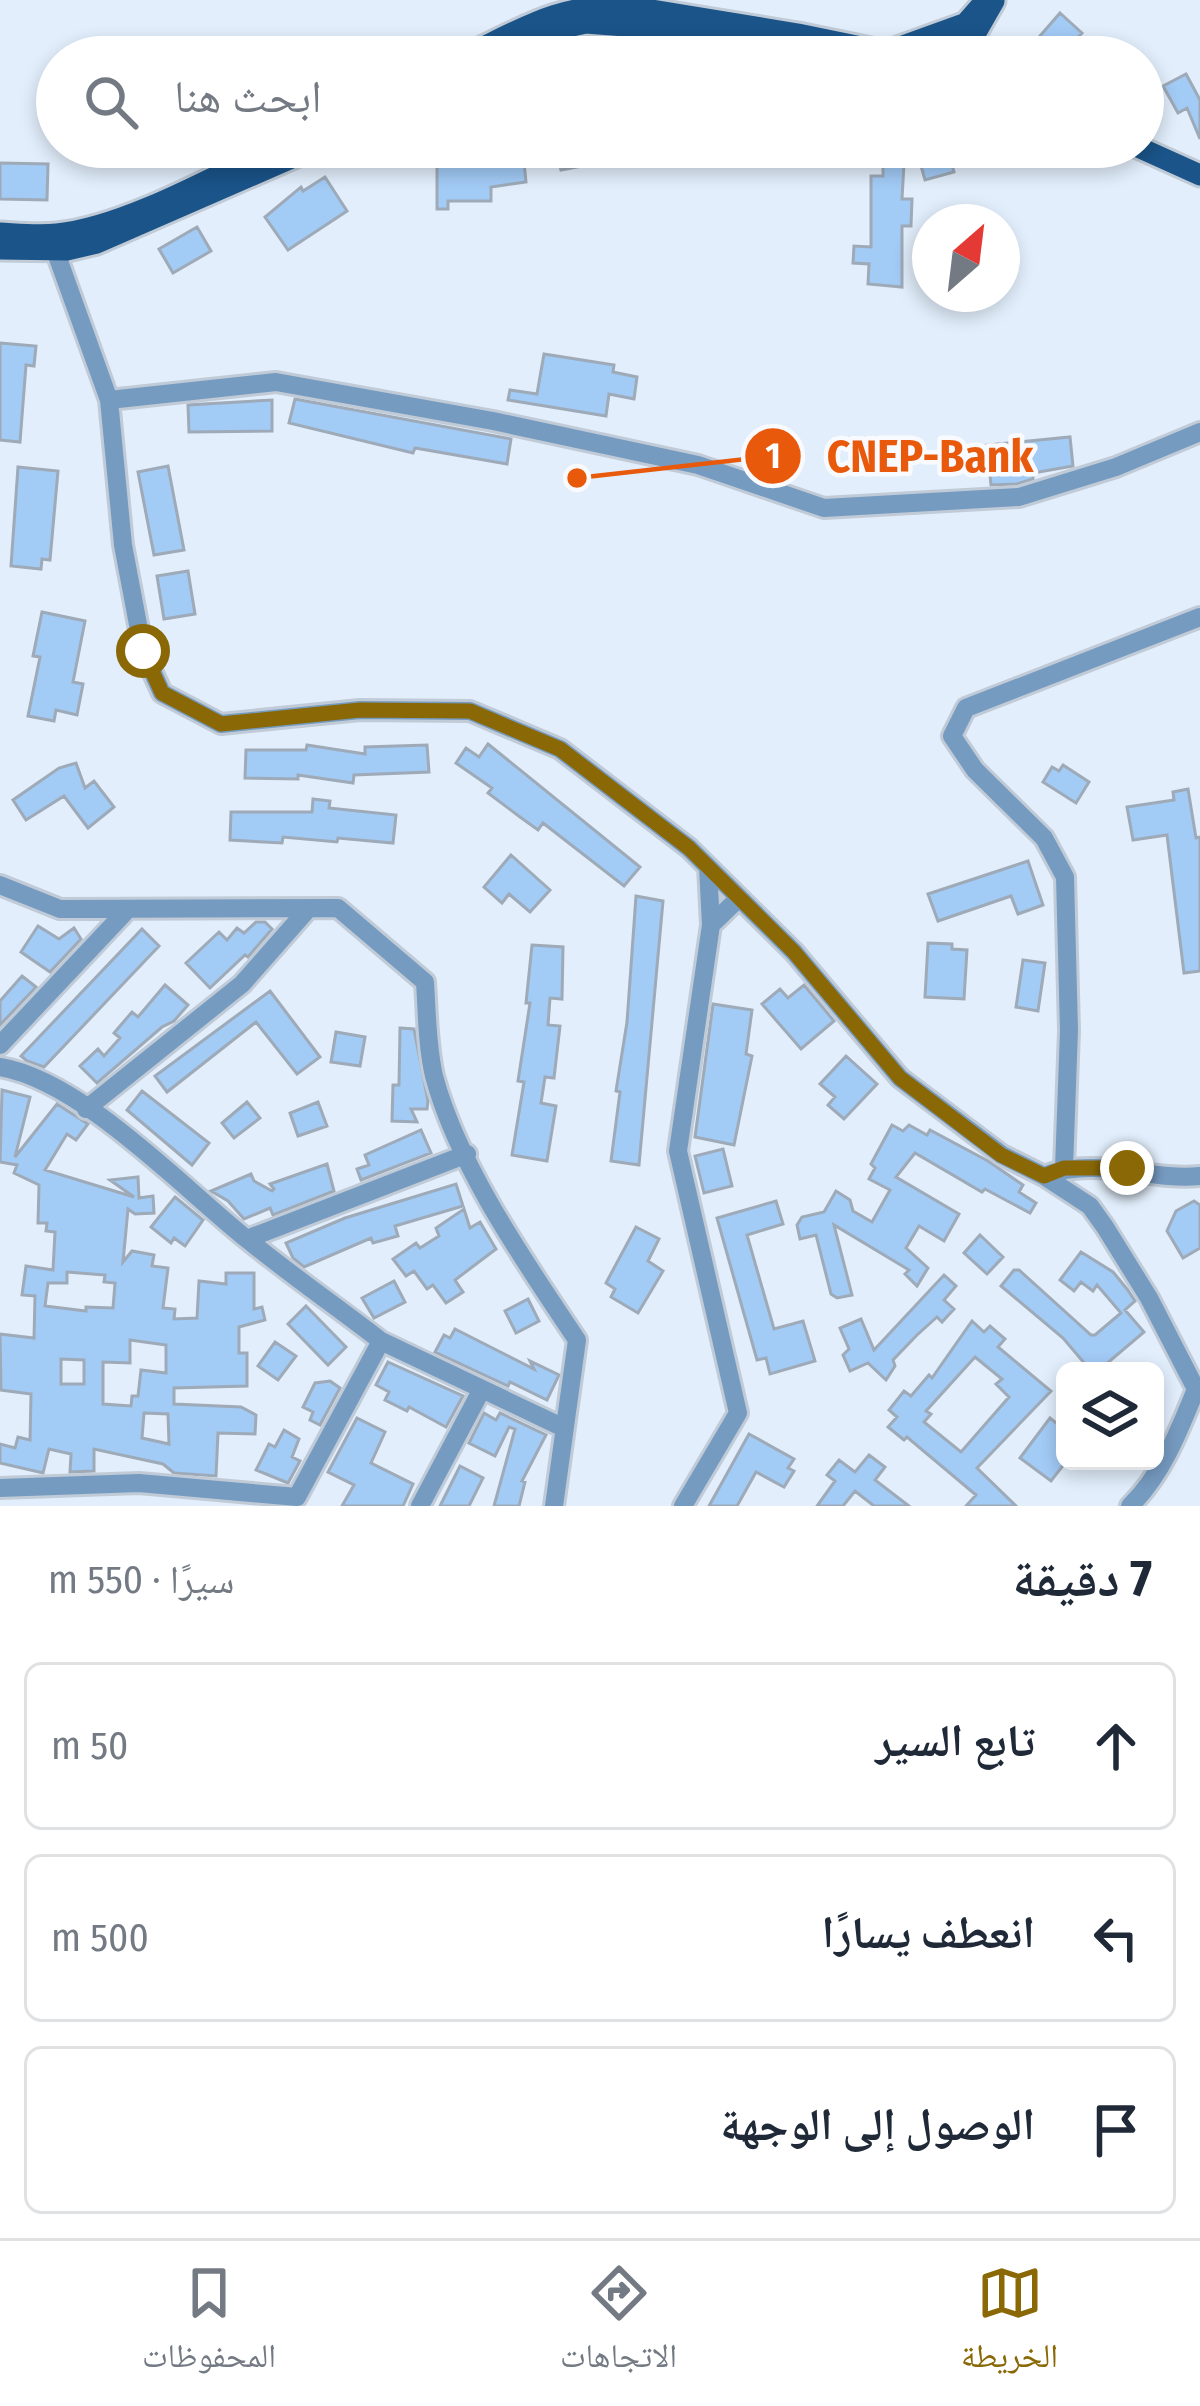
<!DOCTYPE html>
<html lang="ar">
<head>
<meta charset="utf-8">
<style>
	body { margin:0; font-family:"Fira Sans Condensed","Noto Naskh Arabic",sans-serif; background:#f2f2f3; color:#1f2937; direction:rtl }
	.controls { position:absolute; right:36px; bottom:36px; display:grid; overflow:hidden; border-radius:18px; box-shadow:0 6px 18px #0003 }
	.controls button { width:108px; height:108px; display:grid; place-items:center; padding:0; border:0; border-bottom:3px solid #e0e1e3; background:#fff; color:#1f2937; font:60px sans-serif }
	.compass { position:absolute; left:912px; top:204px; width:108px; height:108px; border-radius:50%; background:#fff; box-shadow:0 6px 18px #0003; rotate:28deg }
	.stop { position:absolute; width:36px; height:36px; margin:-27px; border:9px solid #896805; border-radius:50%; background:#fff }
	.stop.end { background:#896805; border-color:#fff; box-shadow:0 3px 12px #0008 }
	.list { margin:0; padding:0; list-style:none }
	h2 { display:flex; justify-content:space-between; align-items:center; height:156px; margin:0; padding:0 48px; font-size:51px }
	h2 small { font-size:39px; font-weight:400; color:#747a83 }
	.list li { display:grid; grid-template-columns:78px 1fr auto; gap:36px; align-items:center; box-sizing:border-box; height:168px; margin:0 24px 24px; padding:0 24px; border:3px solid #e0e1e3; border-radius:18px }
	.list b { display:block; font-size:45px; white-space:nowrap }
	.list em { font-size:39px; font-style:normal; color:#747a83 }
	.icon { flex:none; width:66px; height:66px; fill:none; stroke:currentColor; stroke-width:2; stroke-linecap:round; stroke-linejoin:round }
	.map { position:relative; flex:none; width:1200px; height:1506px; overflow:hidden; direction:ltr }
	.search { position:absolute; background:#fff; box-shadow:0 6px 18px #0003; left:36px; right:36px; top:36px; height:132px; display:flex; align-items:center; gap:30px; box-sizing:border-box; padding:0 42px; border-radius:66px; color:#747a83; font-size:45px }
	.sheet { height:732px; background:#fff }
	nav { display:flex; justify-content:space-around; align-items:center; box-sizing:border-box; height:168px; border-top:3px solid #e0e1e3; background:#fff; font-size:33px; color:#747a83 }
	nav a { display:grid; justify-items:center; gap:6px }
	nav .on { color:#896805 }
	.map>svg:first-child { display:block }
</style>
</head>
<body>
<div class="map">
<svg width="1200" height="1506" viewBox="0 0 1200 1506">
	<rect width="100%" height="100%" fill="#e2eefc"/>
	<path fill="#a2cbf6" stroke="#9eaab7" stroke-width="3" fill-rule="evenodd" d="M1060 13 1082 33 1062 56 1039 37Z
		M1186 74 1200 100V139L1187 108 1178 113 1163 86Z
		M458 147H583L587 165 561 170 559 162 551 164 550 158 524 162 526 182 491 187V201H448V209H437V166H462Z
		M934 147H947L954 172 925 180 917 152Z
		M0 163 48 164 47 200 0 199Z
		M883 164H904L902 199H912L911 226H902V287L868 284 869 264 853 263 854 246 871 247V176H883Z
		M325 177 347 211 288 250 265 217 301 187 303 191Z
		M197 227 211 251 173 273 159 249Z
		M0 343 36 346 34 366 26 365 20 442 0 440Z
		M544 354 614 365 613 372 637 377 634 399 609 394 606 416 508 400 510 390 537 394Z
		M295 399 511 439 507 464 415 448 413 453 289 423Z
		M272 400V431L189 432 188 405Z
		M1070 437 1073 466 1033 473V479L1017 484 991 485 987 445Z
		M168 466 184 550 154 555 138 472Z
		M18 467 58 471 50 560 42 559 41 569 11 566Z
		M188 571 195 614 164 619 157 576Z
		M42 612 85 621 73 682 83 684 77 715 56 710 54 721 28 716 40 657 33 656Z
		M488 744 640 867 624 886 543 823 538 830 520 817 488 793 492 788 456 763 466 748 479 757Z
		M307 745 365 754V747L427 745 429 772 354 775 353 783 298 775V779L245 778 246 750H306Z
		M76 763 85 788 94 781 114 807 88 828 64 796 26 820 13 800 59 768Z
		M1063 765 1089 782 1076 803 1043 782 1052 767 1059 771Z
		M1188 789 1196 838 1200 837V971L1184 973 1167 835 1133 840 1127 807 1174 800 1173 792Z
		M313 799 330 801 329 808 396 815 393 843 338 838 337 842 283 837 282 843 230 840 231 812H312Z
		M511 855 550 890 530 912 509 894 502 903 484 887Z
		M1028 861 1043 905 1018 914 1011 896 938 921 928 894Z
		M636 896 663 901 639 1165 611 1161 620 1092 616 1091 627 1022Z
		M256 922H265L272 929 248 957 245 955 210 988 186 963 219 932 227 940 237 928 244 933Z
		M38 926 59 939 74 928 81 939 50 972 21 952Z
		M142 929 159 946 44 1067 27 1061 21 1056Z
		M928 943 952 944V949L967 950 964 999 925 997Z
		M532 945 563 947 562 999 550 998 548 1025 560 1026 554 1078 545 1077 541 1103 556 1106 547 1161 512 1155 524 1082 518 1081 530 1003H526Z
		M1023 960 1045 963 1038 1011 1016 1007Z
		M22 976 36 987 0 1025V1001Z
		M165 985 188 1005 174 1021 162 1027 97 1083 80 1066 98 1049 104 1056 120 1038 114 1033 132 1012 138 1017Z
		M804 985 834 1021 801 1049 762 1004 780 989 788 998Z
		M270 991 320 1057 297 1074 256 1022 167 1092 155 1076Z
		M713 1004 752 1010 746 1054 752 1056 734 1145 695 1137Z
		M400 1028 414 1029 428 1101 427 1109H411L417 1122 392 1121 393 1085H399Z
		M336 1032 365 1037 360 1066 331 1062Z
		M846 1056 877 1084 844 1119 828 1105 835 1097 820 1084Z
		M2 1090 30 1097 15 1157 57 1104 88 1124 76 1140 67 1134 45 1170 134 1197 110 1180 138 1177 139 1198 153 1196 154 1213 135 1214 128 1209 123 1262 132 1251 154 1255 152 1266 168 1268 163 1308 175 1309 174 1319 197 1318 199 1281 226 1284V1273H254V1309L262 1307 265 1320 239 1327V1353H247V1386L174 1388V1404L241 1407 256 1415 255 1434 218 1433 216 1476 174 1473 163 1464 94 1449V1471L70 1472 71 1454 49 1449 43 1473 0 1463V1444L15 1448 18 1437 30 1440 31 1394 1 1390 0 1334 34 1338 35 1296 22 1295 26 1266 53 1270 55 1232 46 1231 47 1223H38L39 1185 14 1173 17 1165 0 1162ZM67 1272 105 1275 104 1282 115 1283 113 1308 86 1307V1311L45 1306 48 1283H67ZM130 1340 166 1345V1373L141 1370 138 1396H132L131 1406 103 1404V1362L130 1363ZM61 1359 84 1360V1384H61ZM144 1413 168 1414 169 1444 142 1438Z
		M142 1091 209 1143 192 1165 127 1110Z
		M247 1102 260 1118 234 1138 222 1123Z
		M318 1102 327 1126 298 1136 290 1113Z
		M892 1125 903 1131 909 1125 927 1135 930 1130 988 1161 1023 1185 1019 1192 1036 1203 1030 1213 985 1189 982 1192 915 1153 896 1177 959 1214 944 1241 919 1226 906 1248 928 1268 917 1286 905 1274 909 1270 834 1225 852 1295 837 1298 831 1294 816 1235 800 1239 797 1225 802 1217 824 1212 836 1191 850 1200 853 1211 872 1222 890 1190 869 1179 875 1168 871 1164Z
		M421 1130 431 1153 361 1180 357 1169 369 1165 365 1155Z
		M723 1149 732 1186 704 1193 695 1156Z
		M327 1164 334 1191 273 1215 270 1208 244 1219 228 1201 211 1191 251 1174 254 1181 272 1191 274 1189 270 1184Z
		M456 1184 463 1206 395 1226 398 1236 373 1243 371 1238 304 1267 293 1258 286 1243 345 1218Z
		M175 1197 203 1220 185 1246 174 1238 171 1243 151 1227Z
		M776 1201 783 1224 747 1235 774 1329 803 1321 815 1361 770 1374 766 1358 757 1360 717 1218Z
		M1194 1201 1200 1205V1248L1183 1258 1167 1231 1176 1211Z
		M464 1209 470 1228 480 1222 496 1249 455 1280 463 1292 446 1303 433 1285 427 1289 414 1271 406 1276 393 1259 416 1243 420 1248 439 1236 436 1228Z
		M636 1227 659 1239 648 1261 663 1271 638 1313 611 1297 615 1289 606 1283Z
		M980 1235 1003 1257 987 1274 964 1253Z
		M1081 1252 1113 1272 1127 1289 1135 1301 1125 1310 1144 1332 1098 1371H1091L1063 1338 1001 1286 1014 1270H1019L1091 1335H1095L1121 1313 1097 1285 1093 1291 1081 1282 1074 1291 1060 1280Z
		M944 1275 956 1286 944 1300 954 1309 942 1322 937 1317 917 1335 893 1360 895 1366 886 1380 868 1363 850 1371 843 1355 849 1349 840 1328 861 1319 874 1350Z
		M394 1281 405 1302 374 1318 362 1298Z
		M528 1299 539 1321 516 1333 505 1311Z
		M306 1306 346 1347 328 1365 288 1324Z
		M972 1321 984 1332 990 1326 1005 1339 998 1347 1051 1391 977 1468 1016 1506H966L976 1495 907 1437 904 1440 888 1427 897 1417 889 1410 904 1391 911 1396 929 1375 932 1378ZM975 1357 1002 1379 996 1384 1009 1397 961 1452 924 1422 931 1414 926 1411Z
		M455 1329 534 1369 530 1361 559 1375 547 1400 510 1382 508 1386 435 1352 444 1335 450 1338Z
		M275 1342 296 1356 278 1380 258 1366Z
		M388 1362 463 1396 446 1427 409 1407 407 1411 385 1400 389 1392 376 1385Z
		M330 1381 340 1388 320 1425 310 1420 313 1412 303 1407 315 1383Z
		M484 1413 496 1420 500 1413 546 1435 522 1481 525 1482 519 1506H494L515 1429 509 1427 495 1456 469 1443Z
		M357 1418 385 1432 371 1463 413 1484 403 1506H342L354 1485 328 1472Z
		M1050 1418 1065 1430V1463L1051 1481 1020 1458Z
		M284 1430 299 1439 292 1457 300 1461 288 1483 256 1470 269 1444 275 1447Z
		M749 1434 794 1459 788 1468 794 1471 784 1487 756 1472 737 1506H709Z
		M869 1455 885 1467 875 1480 909 1506H874L855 1491 843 1506H817L835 1481 827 1475 839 1460 855 1472Z
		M460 1466 483 1478 469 1506H440Z"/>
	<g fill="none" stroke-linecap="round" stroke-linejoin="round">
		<g stroke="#c0cbd7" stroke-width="24">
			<path id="minor" d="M55 250 109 400 276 382 493 421 698 465 824 508 1019 497 1116 467 1200 432
				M109 400 123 545 143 651 162 693 221 724 360 710 470 711 560 749 689 848 794 952 900 1078 1002 1155 1044 1176C1097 1156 1147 1181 1200 1176
				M708 867 711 925 739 898
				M0 885 60 909 338 908 425 982C427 1012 427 1046 434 1076 458 1166 525 1262 577 1340L554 1506
				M0 1045 128 909
				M0 1067C81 1080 184 1189 248 1240 291 1275 337 1307 381 1341L297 1497 139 1483 0 1488
				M86 1109 242 984 308 909
				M1064 1168 1069 1030 1065 877 1044 838 975 770 952 736 966 708 1200 617
				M1044 1176 1090 1206 1105 1227 1149 1298 1196 1389C1179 1431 1162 1475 1130 1506
				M247 1239 467 1154
				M381 1341 564 1428
				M420 1506 482 1389
				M683 1506 738 1413 678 1151 711 925"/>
		</g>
		<g stroke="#c0cbd7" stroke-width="27">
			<path id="major" d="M892 50 964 24
				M463 57C524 28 557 4 627 6L798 34 910 57
				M498 57 563 28 586 23 651 28 837 57
				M952 57 959 31 986 0
				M962 57 994 1
				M1138 147 1200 175
				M0 233C19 234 38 236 57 234 124 227 213 177 275 147
				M0 249 67 250 97 243 317 147"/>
		</g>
		<use href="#minor" stroke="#769bc1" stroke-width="18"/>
		<use href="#major" stroke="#1a5489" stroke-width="21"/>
	</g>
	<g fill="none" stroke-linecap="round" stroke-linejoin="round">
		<path stroke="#896805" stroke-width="15" d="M143 651 162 693 221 724 360 710 470 711 560 749 689 848 794 952 900 1078 1001 1155 1044 1176 1064 1168H1127"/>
	</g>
	<path fill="none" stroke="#e8590c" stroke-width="4.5" d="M577 478L773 456"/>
	<g fill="#e8590c" stroke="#f8fafd" stroke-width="4.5">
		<circle cx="577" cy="478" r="12"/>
		<circle cx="773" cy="456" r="30"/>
	</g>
	<g font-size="36" text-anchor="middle" font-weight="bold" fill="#fff">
		<text x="773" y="468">1</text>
	</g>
	<g font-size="45" text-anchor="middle" font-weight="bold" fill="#e8590c" stroke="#f8fafd" stroke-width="9" stroke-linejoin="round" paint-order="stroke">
		<text x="930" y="472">CNEP-Bank</text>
	</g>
</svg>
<div class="controls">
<button><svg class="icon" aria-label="layers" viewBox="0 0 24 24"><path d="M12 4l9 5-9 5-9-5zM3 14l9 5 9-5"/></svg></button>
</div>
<svg class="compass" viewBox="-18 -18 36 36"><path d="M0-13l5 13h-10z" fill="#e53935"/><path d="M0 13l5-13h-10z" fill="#747a83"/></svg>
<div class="stop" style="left:143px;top:651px"></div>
<div class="stop end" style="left:1127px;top:1168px"></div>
<div class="search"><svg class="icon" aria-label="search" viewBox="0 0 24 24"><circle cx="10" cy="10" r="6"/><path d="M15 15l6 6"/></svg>ابحث هنا</div>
</div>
<section class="sheet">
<h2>7 دقيقة<small>سيرًا · 550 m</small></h2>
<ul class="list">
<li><svg class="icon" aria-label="ahead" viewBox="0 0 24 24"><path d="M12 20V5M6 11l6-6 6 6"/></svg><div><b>تابع السير</b></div><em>50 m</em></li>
<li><svg class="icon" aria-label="left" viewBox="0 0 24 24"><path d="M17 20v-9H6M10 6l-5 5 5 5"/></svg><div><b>انعطف يسارًا</b></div><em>500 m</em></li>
<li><svg class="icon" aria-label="arrive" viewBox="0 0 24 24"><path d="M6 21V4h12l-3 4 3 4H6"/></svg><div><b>الوصول إلى الوجهة</b></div></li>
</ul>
</section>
<nav>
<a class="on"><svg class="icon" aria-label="map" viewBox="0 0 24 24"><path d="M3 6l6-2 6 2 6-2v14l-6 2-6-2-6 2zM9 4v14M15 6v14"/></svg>الخريطة</a>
<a><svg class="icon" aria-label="directions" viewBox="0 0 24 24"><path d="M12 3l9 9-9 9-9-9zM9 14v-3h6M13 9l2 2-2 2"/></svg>الاتجاهات</a>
<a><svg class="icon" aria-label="saved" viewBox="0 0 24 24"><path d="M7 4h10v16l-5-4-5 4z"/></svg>المحفوظات</a>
</nav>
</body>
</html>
